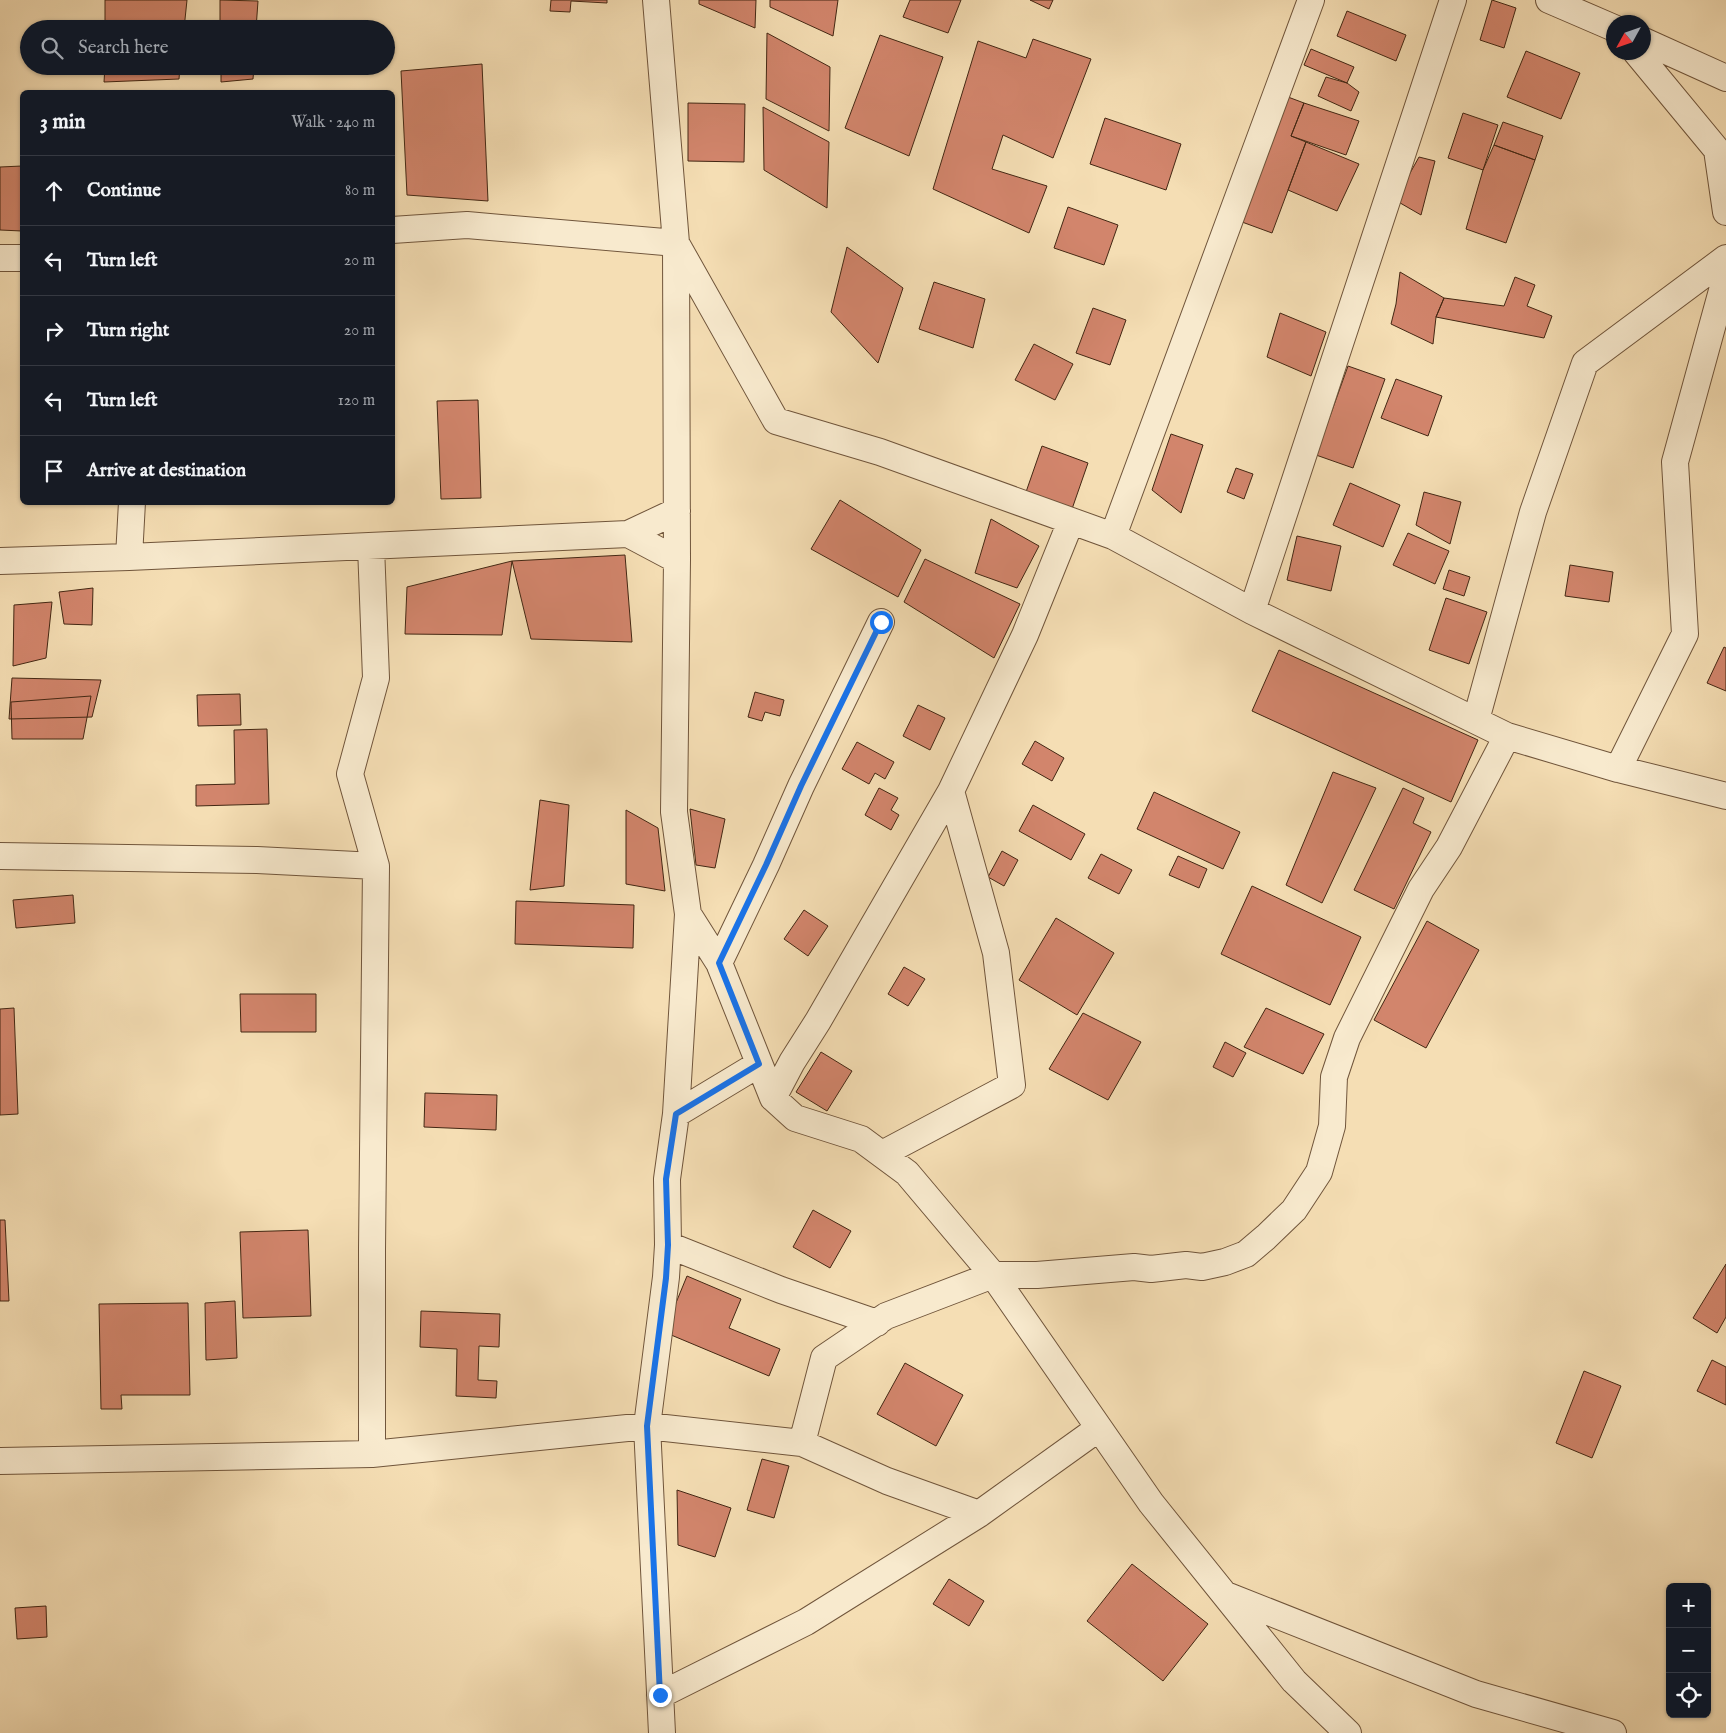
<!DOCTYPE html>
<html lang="en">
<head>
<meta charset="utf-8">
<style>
	body { margin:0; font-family:"IM FELL English",serif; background:#242831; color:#f1f3f6 }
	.controls { position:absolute; right:15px; bottom:15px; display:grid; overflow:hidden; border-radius:8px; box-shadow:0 1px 4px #0004 }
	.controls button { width:45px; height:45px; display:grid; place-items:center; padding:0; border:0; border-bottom:1px solid #363941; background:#171b24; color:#f1f3f6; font:25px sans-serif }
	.compass { position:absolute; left:1606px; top:15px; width:45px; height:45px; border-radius:50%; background:#171b24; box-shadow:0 1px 4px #0004; rotate:230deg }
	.stop { position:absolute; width:15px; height:15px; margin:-11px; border:4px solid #1a73e8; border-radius:50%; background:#fff }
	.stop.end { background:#1a73e8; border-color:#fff; box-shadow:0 1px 5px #0008 }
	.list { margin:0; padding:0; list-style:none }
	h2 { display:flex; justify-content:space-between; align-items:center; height:65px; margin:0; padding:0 20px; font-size:21px }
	h2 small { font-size:16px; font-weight:400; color:#9ea1a6 }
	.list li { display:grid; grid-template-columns:32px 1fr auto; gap:15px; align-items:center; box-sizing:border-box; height:70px; padding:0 20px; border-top:1px solid #363941 }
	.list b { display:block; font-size:19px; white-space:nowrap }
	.list em { font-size:16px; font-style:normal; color:#9ea1a6 }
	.icon { flex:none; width:28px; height:28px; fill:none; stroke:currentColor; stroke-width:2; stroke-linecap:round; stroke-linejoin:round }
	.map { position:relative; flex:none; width:1726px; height:1733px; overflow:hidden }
	.search { position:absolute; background:#171b24; box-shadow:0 1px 4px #0004; left:20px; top:20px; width:375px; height:55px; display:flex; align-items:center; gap:12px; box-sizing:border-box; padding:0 18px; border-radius:28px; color:#9ea1a6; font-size:19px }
	.panel { position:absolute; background:#171b24; box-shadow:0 1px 4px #0004; left:20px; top:90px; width:375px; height:415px; border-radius:8px }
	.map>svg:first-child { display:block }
</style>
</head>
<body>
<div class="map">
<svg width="1726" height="1733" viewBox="0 0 1726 1733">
	<rect width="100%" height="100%" fill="#f5deb4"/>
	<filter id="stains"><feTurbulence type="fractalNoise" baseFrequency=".004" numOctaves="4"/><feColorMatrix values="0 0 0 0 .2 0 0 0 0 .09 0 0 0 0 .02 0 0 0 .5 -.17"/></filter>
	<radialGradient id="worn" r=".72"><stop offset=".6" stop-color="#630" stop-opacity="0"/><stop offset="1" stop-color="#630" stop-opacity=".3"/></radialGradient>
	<path fill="#d2856c" stroke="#432713" d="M105 0H187L184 29H105Z
		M220 0 258 1 256 29H220Z
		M551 0H607V3L571 1 570 12 550 11Z
		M699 0H756L755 28 699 4Z
		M770 0H838L833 36 770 7Z
		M910 0H961L948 33 903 17Z
		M1030 0H1053L1049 9Z
		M1492 0 1516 8 1504 48 1480 40Z
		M1347 11 1406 35 1396 61 1337 36Z
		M767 33 830 67 829 131 766 99Z
		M880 35 943 57 909 156 845 128Z
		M1033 39 1091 59 1053 158 1003 135 992 169 1047 186 1029 233 933 189 978 41 1026 58Z
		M1311 49 1354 67 1347 83 1304 65Z
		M1526 51 1580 73 1561 119 1507 97Z
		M482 64 488 201 407 195 401 71Z
		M105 66H180L179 79 104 82Z
		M221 66H254L253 79 221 82Z
		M1326 77 1347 83 1359 92 1351 111 1318 96Z
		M1288 97 1304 103 1291 136 1306 142 1272 233 1242 222Z
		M688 103 745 104 744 162 688 161Z
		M1304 103 1359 121 1346 155 1291 136Z
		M763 107 829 142 827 208 764 170Z
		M1463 113 1498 125 1483 170 1448 158Z
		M1105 118 1181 144 1166 190 1090 164Z
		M1503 122 1543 136 1535 160 1494 145Z
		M1306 142 1359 164 1337 211 1288 190Z
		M1494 145 1535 160 1506 243 1466 229 1483 170Z
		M1419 157 1435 161 1421 215 1395 200Z
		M22 166V231L0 230V167Z
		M1068 207 1118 225 1104 265 1054 248Z
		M847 247 903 288 878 363 831 312Z
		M1400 272 1444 298 1436 317 1433 344 1391 324 1396 304Z
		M1515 277 1535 285 1527 306 1552 316 1544 338 1436 317 1444 298 1504 306Z
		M934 282 985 299 973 348 919 329Z
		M1093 308 1126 320 1110 365 1076 353Z
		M1280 313 1326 332 1311 376 1267 357Z
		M1034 344 1073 364 1055 400 1015 380Z
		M1348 366 1385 379 1353 468 1316 455Z
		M1396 379 1442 396 1428 436 1381 418Z
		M478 400 481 498 441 499 437 401Z
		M1171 434 1203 445 1181 513 1152 490Z
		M1042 446 1088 463 1072 509 1026 492Z
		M1236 468 1253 474 1244 499 1227 492Z
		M1350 483 1400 505 1383 547 1333 525Z
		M1424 492 1461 502 1450 544 1416 525Z
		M840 500 921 550 898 597 811 549Z
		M991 519 1039 546 1017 588 975 573Z
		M1408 533 1449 551 1435 584 1393 565Z
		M1297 536 1341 546 1331 591 1287 580Z
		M625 555 632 642 531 639 512 561Z
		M925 559 1020 604 994 658 904 602Z
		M512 561 502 635 405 634 407 587Z
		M1570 565 1613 572 1609 602 1565 596Z
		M1449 570 1470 577 1464 596 1443 589Z
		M93 588 92 625 64 624 59 592Z
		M1446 598 1487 612 1469 664 1429 650Z
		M52 602 46 658 13 666 14 605Z
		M1724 647 1726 648V691L1707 683Z
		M1279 650 1478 740 1451 802 1252 711Z
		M12 678 101 680 92 717 9 719Z
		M755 692 784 700 780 716 765 712 762 721 748 717Z
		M240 694 241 725 198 726 197 695Z
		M91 696 83 739H12L11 702Z
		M918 705 945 718 930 750 903 736Z
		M267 729 269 804 196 806V785L235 784 234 730Z
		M1035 741 1064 758 1052 781 1022 764Z
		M857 742 894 762 885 779 875 773 869 784 842 769Z
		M1333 772 1376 788 1322 903 1286 885Z
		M879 788 898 798 891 810 899 815 891 830 865 815Z
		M1403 788 1424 798 1413 823 1431 832 1394 909 1354 890Z
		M1154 792 1240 832 1223 869 1137 829Z
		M540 800 569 805 564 886 530 890Z
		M1033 805 1085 834 1071 860 1019 831Z
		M690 809 725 819 715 868 696 865Z
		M626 810 658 828 665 891 626 884Z
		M1002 851 1018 860 1004 886 988 877Z
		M1101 854 1132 870 1119 894 1088 878Z
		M1178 856 1207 869 1199 888 1169 875Z
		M1252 886 1361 937 1330 1005 1221 954Z
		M73 895 75 923 16 928 13 900Z
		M516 901 634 905 633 948 515 944Z
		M804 910 828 926 808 956 784 939Z
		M1056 918 1114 953 1077 1015 1019 980Z
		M1427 921 1479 950 1426 1048 1374 1020Z
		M904 967 925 979 908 1006 888 994Z
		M240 994H316V1032H241Z
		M14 1008 18 1114 0 1115V1009Z
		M1266 1008 1324 1034 1303 1074 1244 1047Z
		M1083 1013 1141 1042 1108 1100 1049 1069Z
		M1225 1042 1246 1053 1233 1077 1213 1067Z
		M821 1052 852 1071 827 1111 796 1092Z
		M425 1093 497 1095 496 1130 424 1127Z
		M813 1210 851 1231 830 1268 793 1247Z
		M0 1220H5L9 1301H0Z
		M308 1230 311 1316 243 1318 240 1232Z
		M1726 1264V1317L1717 1333 1693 1318Z
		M687 1276 741 1299 729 1328 780 1349 769 1376 664 1332Z
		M235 1301 237 1358 206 1360 205 1303Z
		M188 1303 190 1395H121L122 1409H101L99 1304Z
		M421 1311 500 1314 499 1347 479 1346 478 1380 497 1381 496 1398 456 1396 457 1349 420 1347Z
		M1712 1360 1726 1367V1405L1697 1391Z
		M905 1363 963 1395 936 1446 877 1414Z
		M1584 1371 1621 1386 1592 1458 1556 1443Z
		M762 1459 789 1466 774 1518 747 1510Z
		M677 1490 731 1508 715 1557 678 1545Z
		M1132 1564 1208 1624 1163 1681 1087 1621Z
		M949 1579 984 1601 969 1626 933 1604Z
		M46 1606 47 1637 17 1639 15 1608Z"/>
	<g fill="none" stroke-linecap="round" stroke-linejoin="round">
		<g stroke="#70553b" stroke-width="28">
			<path id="street" d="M656 0 676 243 677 560 674 812 688 914 676 1114 667 1179 668 1245 666 1277 647 1426 662 1733
				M1549 0 1614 28
				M1644 41 1726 78
				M1636 52 1717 150 1726 212
				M392 230 467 225 676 243 776 421 880 452 1113 536 1252 611 1507 736 1618 769 1726 796
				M0 258H22
				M628 534 677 560
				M1113 536 1311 0
				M371 546 376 678 350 774 376 866 372 1249V1454
				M129 557 132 502
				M0 561 129 557 628 534 677 511
				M1252 611 1453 0
				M1476 720 1533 512 1585 363 1726 258
				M1618 769 1685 634 1675 462 1726 276
				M0 856 257 860 376 866
				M688 914 719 963 773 1098 795 1118 861 1139 907 1173 993 1275 1151 1503 1294 1681 1348 1733
				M719 963 766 865 801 786 881 622
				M773 1098 792 1062 818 1021 951 791
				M676 1114 759 1064
				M882 1154 1012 1085 996 953 951 791 1025 635 1071 521
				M668 1245 781 1290 877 1323
				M802 1443 824 1358 886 1316 993 1275H1037L1134 1267 1151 1269 1186 1265 1202 1267 1225 1262 1246 1254 1266 1237 1294 1210 1319 1172 1332 1126 1334 1077 1347 1038 1421 889 1449 847 1507 736
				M0 1461 372 1454 647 1426 802 1443 887 1481 979 1514
				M1226 1595 1476 1694 1613 1733
				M660 1695 806 1622 979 1514 1099 1428"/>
		</g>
		<use href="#street" stroke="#f8eace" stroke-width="26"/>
	</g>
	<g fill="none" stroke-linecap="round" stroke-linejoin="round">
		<path stroke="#1a73e8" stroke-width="6" d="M660 1695 647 1426 666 1278 668 1245 666 1179 676 1114 759 1064 719 963 766 865 801 786 881 622"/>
	</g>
	<rect width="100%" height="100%" filter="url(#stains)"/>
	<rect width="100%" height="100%" fill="url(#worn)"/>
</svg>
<div class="controls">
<button>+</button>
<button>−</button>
<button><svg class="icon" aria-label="locate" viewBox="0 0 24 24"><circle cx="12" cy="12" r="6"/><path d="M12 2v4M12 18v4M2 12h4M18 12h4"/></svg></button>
</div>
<svg class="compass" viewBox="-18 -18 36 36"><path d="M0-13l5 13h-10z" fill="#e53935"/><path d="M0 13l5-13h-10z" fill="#9ea1a6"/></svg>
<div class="stop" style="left:881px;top:622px"></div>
<div class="stop end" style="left:660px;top:1695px"></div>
<div class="search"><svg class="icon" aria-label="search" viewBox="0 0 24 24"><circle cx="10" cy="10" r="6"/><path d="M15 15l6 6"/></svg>Search here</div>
<section class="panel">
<h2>3 min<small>Walk · 240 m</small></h2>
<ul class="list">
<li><svg class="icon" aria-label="ahead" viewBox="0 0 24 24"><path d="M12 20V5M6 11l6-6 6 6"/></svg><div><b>Continue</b></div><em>80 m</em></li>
<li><svg class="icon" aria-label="left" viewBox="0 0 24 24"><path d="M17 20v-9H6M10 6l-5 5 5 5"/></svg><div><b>Turn left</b></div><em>20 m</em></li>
<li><svg class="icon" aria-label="right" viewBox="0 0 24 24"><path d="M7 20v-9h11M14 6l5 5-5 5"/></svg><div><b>Turn right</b></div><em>20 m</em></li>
<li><svg class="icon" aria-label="left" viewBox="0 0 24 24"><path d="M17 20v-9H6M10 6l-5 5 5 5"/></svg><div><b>Turn left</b></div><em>120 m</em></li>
<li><svg class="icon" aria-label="arrive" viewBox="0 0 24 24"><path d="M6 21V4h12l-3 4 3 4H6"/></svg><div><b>Arrive at destination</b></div></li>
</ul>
</section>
</div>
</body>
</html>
